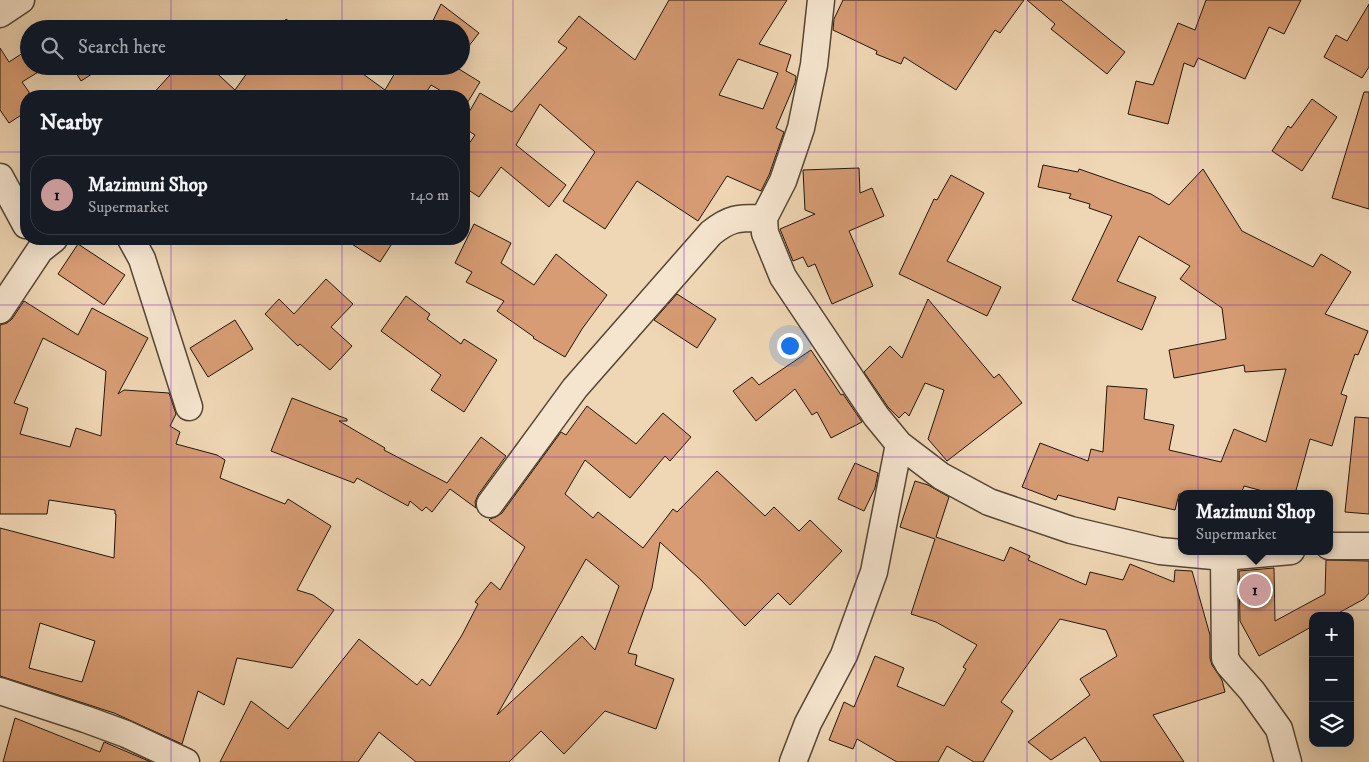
<!DOCTYPE html>
<html lang="en">
<head>
<meta charset="utf-8">
<style>
	body { margin:0; font-family:"IM FELL DW Pica",serif; background:#242831; color:#f1f3f6 }
	.controls { position:absolute; right:15px; bottom:15px; display:grid; overflow:hidden; border-radius:10px; box-shadow:0 5px 20px #0002 }
	.controls button { width:45px; height:45px; display:grid; place-items:center; padding:0; border:0; border-bottom:1px solid #363941; background:#171b24; color:#f1f3f6; font:25px sans-serif }
	.you { position:absolute; left:789px; top:345px; width:18px; height:18px; margin:-12px; border:4px solid #fff; border-radius:50%; background:#1a73e8; box-shadow:0 0 0 8px #1a73e833 }
	.badge { display:grid; place-items:center; width:32px; height:32px; border-radius:50%; background:#c59692; color:#111; font-size:16px; font-weight:700 }
	.pin { position:absolute; translate:-50% -50%; border:2px solid #fff; box-shadow:0 1px 5px #0006 }
	.popup { position:absolute; left:1178px; top:490px; width:155px; height:65px; box-sizing:border-box; display:grid; place-content:center; border-radius:10px; background:#171b24; filter:drop-shadow(0 1px 4px #0005); font-size:16px; white-space:nowrap; color:#9ea1a6 }
	.popup b { font-size:19px; color:#f1f3f6 }
	.popup::after { content:''; position:absolute; left:50%; top:100%; margin-left:-10px; border:10px solid transparent; border-top-color:#171b24 }
	.list { margin:0; padding:0; list-style:none }
	h2 { display:flex; justify-content:space-between; align-items:center; height:65px; margin:0; padding:0 20px; font-size:21px }
	h2 small { font-size:16px; font-weight:400; color:#9ea1a6 }
	.list li { display:grid; grid-template-columns:32px 1fr auto; gap:15px; align-items:center; box-sizing:border-box; height:80px; margin:0 10px 10px; padding:0 10px; border:1px solid #363941; border-radius:20px }
	.list b { display:block; font-size:19px; white-space:nowrap }
	.list p { margin:0; font-size:16px; white-space:nowrap; color:#9ea1a6 }
	.list em { font-size:16px; font-style:normal; color:#9ea1a6 }
	.icon { flex:none; width:28px; height:28px; fill:none; stroke:currentColor; stroke-width:2; stroke-linecap:round; stroke-linejoin:round }
	.map { position:relative; flex:none; width:1369px; height:762px; overflow:hidden }
	.search { position:absolute; background:#171b24; box-shadow:0 5px 20px #0002; left:20px; top:20px; width:450px; height:55px; display:flex; align-items:center; gap:12px; box-sizing:border-box; padding:0 18px; border-radius:28px; color:#9ea1a6; font-size:19px }
	.panel { position:absolute; background:#171b24; box-shadow:0 5px 20px #0002; left:20px; top:90px; width:450px; height:155px; border-radius:20px }
	.map>svg:first-child { display:block }
</style>
</head>
<body>
<div class="map">
<svg width="1369" height="762" viewBox="0 0 1369 762">
	<rect width="100%" height="100%" fill="#efd6b4"/>
	<filter id="stains"><feTurbulence type="fractalNoise" baseFrequency=".004" numOctaves="4"/><feColorMatrix values="0 0 0 0 .2 0 0 0 0 .09 0 0 0 0 .02 0 0 0 .5 -.17"/></filter>
	<radialGradient id="worn" r=".72"><stop offset=".6" stop-color="#630" stop-opacity="0"/><stop offset="1" stop-color="#630" stop-opacity=".3"/></radialGradient>
	<path fill="#d79c73" stroke="#21150a" fill-rule="evenodd" d="M669 0H787L759 44 791 55 786 71 796 76 795 83 776 128 784 132 769 175 761 191 727 176 698 221 637 181 605 229 563 201 595 152 540 104 516 145 566 185 549 207 501 167 479 197 464 187V151L475 135 464 128V121L480 93 512 112 567 48 558 42 579 16 635 60ZM738 59 778 73 763 109 719 95Z
		M843 0H1024L1000 33 995 30 956 90 904 57 901 64 876 54 877 51 833 30 834 19Z
		M1027 0H1061L1125 52 1107 74 1051 29 1055 24Z
		M1206 0H1301L1284 34 1269 27 1245 79 1198 58 1194 67 1184 63 1168 124 1128 114 1136 81 1153 85 1178 23 1195 30Z
		M441 4 479 33 461 56V29H429Z
		M1369 4V67L1362 78 1324 57 1336 35 1347 41Z
		M286 19 299 29H279Z
		M69 22 74 29H59Z
		M0 48 9 62 29 49V66H48L22 82 29 92V96H26V112L9 123 0 110Z
		M72 66H96L98 70 81 81Z
		M178 66H209L235 90 252 66H352L385 90 399 66H454L480 82 466 105 464 104V96H450L431 85 424 96H151Z
		M1364 92H1369V209L1332 198Z
		M1312 99 1337 117 1302 171 1272 151 1288 126 1291 128Z
		M1043 165 1078 172 1079 169 1151 194 1169 205 1203 169 1242 231 1313 267 1321 254 1351 272 1325 314 1368 331 1358 355 1355 354 1341 394 1347 396 1332 446 1310 439 1295 494H1274L1244 486 1241 494H1179L1175 510 1118 497 1115 510 1058 495 1056 500 1022 487 1040 443 1088 461 1091 449 1103 452 1107 386 1147 389 1144 419 1174 425 1169 450 1221 462 1234 429 1266 442 1286 369 1245 372 1244 365 1174 378 1169 350 1226 339 1222 308 1180 279 1190 266 1139 236 1117 281 1156 297 1142 330 1072 300 1112 216 1089 208 1090 204 1069 198 1071 194 1038 187Z
		M859 168 860 193 872 188 884 216 849 231 873 286 832 304 815 264 808 267 803 257 793 261 780 229 815 214 805 210 803 170Z
		M951 175 984 193 947 261 1001 287 987 316 899 274 934 199 937 200Z
		M474 224 511 243 501 263 534 285 556 254 607 295 582 329 565 357 533 338 534 337 497 311 504 301 466 282 472 272 455 263Z
		M344 239H395L380 262Z
		M78 244 125 275 104 305 58 274Z
		M326 279 353 304 331 327 352 346 330 370 300 344 298 346 265 314 279 299 294 314Z
		M677 294 716 319 697 348 654 320Z
		M406 296 430 314 427 319 461 344 464 339 497 360 464 412 431 390 441 375 381 331Z
		M928 299 994 378 999 374 1022 403 947 461 928 439 944 390 925 383 909 416 905 412 899 418 888 407 864 372 890 346 902 358Z
		M24 301 78 335 92 308 148 338 118 394 124 390 169 393 176 414 170 426 180 432 176 444 217 455 225 460 220 478 285 504 288 499 331 526 297 590 313 595 334 610 292 668 237 658 224 705 198 691 182 744 114 713 0 676V528L114 558 116 514H115V510L49 500 47 514H0V325L7 323 12 319ZM43 338 106 371 101 436 76 428 70 447 20 434 28 408 14 403ZM40 623 95 641 82 682 29 668Z
		M235 320 253 349 208 377 190 348Z
		M811 350 841 395 843 394 862 422 831 438 817 412 812 415 795 389 756 421 733 391 752 377 759 385Z
		M292 398 347 419V421H339L385 448 384 450 447 483 481 437 506 456 478 495 475 502 476 508 450 489 432 512 426 507 422 511 410 501 408 506 357 478 354 483 271 451Z
		M587 406 636 444 663 413 691 437 670 461 665 456 630 498 585 460 565 494 593 518 598 512 643 548 673 509 677 512 717 471 765 516 774 507 799 531 810 520 842 551 790 605 778 593 745 626 701 580 660 542 652 588 628 653 637 655 635 665 674 679 656 729 605 711 564 754 541 731 509 762H416L379 732 358 762H220L251 701 288 729 359 639 417 685 422 679 430 686 462 635 478 604 475 602 491 582 500 590 525 547 489 520 490 519 496 517 502 513 561 432 566 435ZM586 559 619 586 595 650 582 636 497 715Z
		M1355 417 1369 418V514L1345 512Z
		M855 463 878 473 875 488 864 511 838 499Z
		M915 481 928 485 949 497 936 537 1004 561 1010 547 1030 556 1028 560 1086 585 1090 572 1123 580 1130 564 1174 582 1175 570 1192 571 1210 635V658L1212 665 1222 680 1225 692 1153 715 1184 762H1101L1085 737 1051 760 1028 742 1090 695 1080 679 1117 656 1106 630 1060 619 1001 702 1013 711 983 762H974L947 746 938 762H897L857 739 853 749 829 740 844 702 854 707 875 656 904 668 897 686 944 706 966 669 963 667 977 645 936 622 911 614 935 539 900 527Z
		M1326 560 1369 561V593L1364 599 1333 616H1313V626L1259 656 1240 621 1239 571 1274 568 1275 621 1325 594Z
		M15 718 100 752 104 742 151 762H3Z"/>
	<g fill="none" stroke-linecap="round" stroke-linejoin="round">
		<g stroke="#544534" stroke-width="29">
			<path id="minor" d="M821 0 814 65 801 128 783 181 764 218 765 233 783 277 876 416 899 444 941 476 989 502 1071 530 1160 551 1224 557 1291 551
				M0 14 21 0
				M0 177 26 225
				M131 239 142 259 189 407
				M0 310 40 250 54 239
				M490 504 575 388 711 233C731 217 739 218 764 218
				M1329 546H1369
				M1224 557 1225 658 1229 665 1252 691 1279 729 1288 762
				M0 691 85 719 126 734 186 762
				M793 762 808 723 844 655 874 572 899 444"/>
		</g>
		<use href="#minor" stroke="#f5e4ce" stroke-width="26"/>
	</g>
	<path fill="none" stroke="#7b2cbf" stroke-width="1" stroke-opacity="0.55" d="M171 0V29M342 0V29M513 0V762M684 0V762M856 0V762M1027 0V762M1198 0V762M171 66V96M342 66V96M0 152H26M464 152H1369M171 239V762M342 239V762M0 305H1369M0 457H1369M0 610H1369"/>
	<rect width="100%" height="100%" filter="url(#stains)"/>
	<rect width="100%" height="100%" fill="url(#worn)"/>
</svg>
<div class="controls">
<button>+</button>
<button>−</button>
<button><svg class="icon" aria-label="layers" viewBox="0 0 24 24"><path d="M12 4l9 5-9 5-9-5zM3 14l9 5 9-5"/></svg></button>
</div>
<div class="you"></div>
<div class="pin badge" style="left:1255px;top:590px">1</div>
<div class="popup"><b>Mazimuni Shop</b>Supermarket</div>
<div class="search"><svg class="icon" aria-label="search" viewBox="0 0 24 24"><circle cx="10" cy="10" r="6"/><path d="M15 15l6 6"/></svg>Search here</div>
<section class="panel">
<h2>Nearby<small></small></h2>
<ul class="list">
<li><span class="badge">1</span><div><b>Mazimuni Shop</b><p>Supermarket</p></div><em>140 m</em></li>
</ul>
</section>
</div>
</body>
</html>
